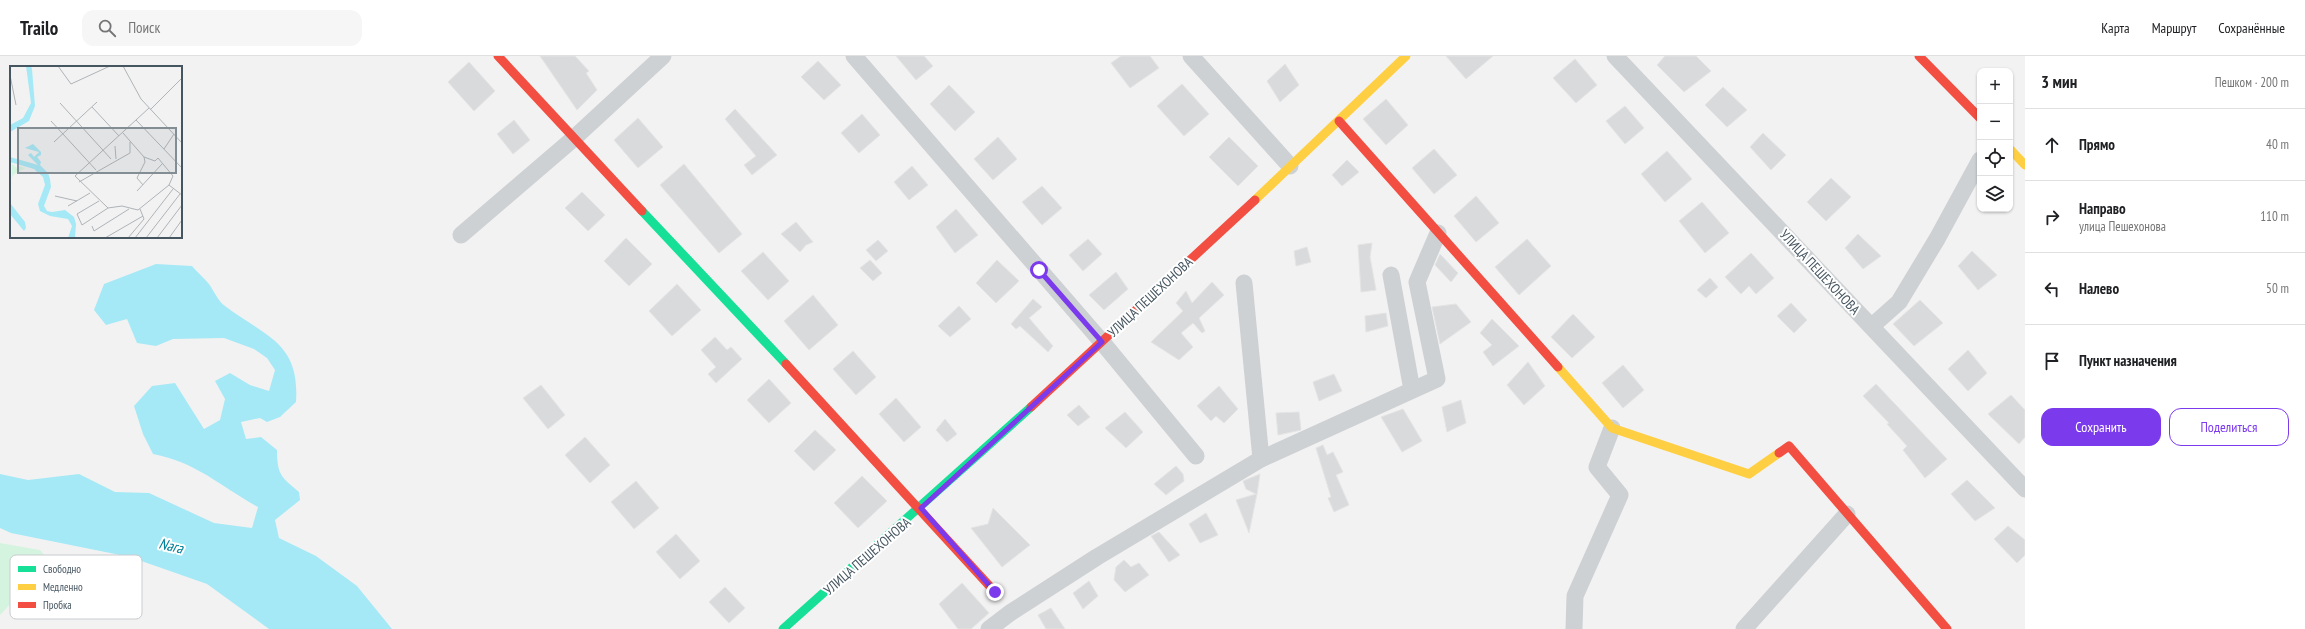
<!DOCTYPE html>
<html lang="ru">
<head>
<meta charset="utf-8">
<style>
	body { margin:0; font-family:"PT Sans Narrow",sans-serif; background:#f6f6f6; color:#202124 }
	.controls { position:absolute; right:12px; top:12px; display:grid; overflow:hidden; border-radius:8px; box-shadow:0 1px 3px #0004 }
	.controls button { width:36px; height:36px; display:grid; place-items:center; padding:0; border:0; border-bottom:1px solid #e0e0e0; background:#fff; color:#202124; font:20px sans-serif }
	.stop { position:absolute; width:12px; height:12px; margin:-9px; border:3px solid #7c3aed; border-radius:50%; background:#fff }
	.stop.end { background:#7c3aed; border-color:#fff; box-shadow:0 1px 4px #0008 }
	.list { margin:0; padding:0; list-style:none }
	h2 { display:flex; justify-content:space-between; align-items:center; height:52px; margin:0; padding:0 16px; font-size:17px }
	h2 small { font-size:13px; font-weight:400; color:#757577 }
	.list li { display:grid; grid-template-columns:26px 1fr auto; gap:12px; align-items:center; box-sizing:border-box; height:72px; padding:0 16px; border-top:1px solid #e0e0e0 }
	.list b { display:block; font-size:15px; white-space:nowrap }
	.list p { margin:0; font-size:13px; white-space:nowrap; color:#757577 }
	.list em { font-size:13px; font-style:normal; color:#757577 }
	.actions { display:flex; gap:8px; padding:12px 16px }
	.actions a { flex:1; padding:9px 0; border:1px solid #7c3aed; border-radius:12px; text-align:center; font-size:14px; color:#7c3aed }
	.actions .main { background:#7c3aed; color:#fff }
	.icon { flex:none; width:22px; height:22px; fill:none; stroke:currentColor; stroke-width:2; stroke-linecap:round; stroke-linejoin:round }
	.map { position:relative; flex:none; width:2025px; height:573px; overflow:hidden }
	header { display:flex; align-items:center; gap:24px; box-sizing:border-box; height:56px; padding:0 20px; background:#fff; border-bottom:1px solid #e0e0e0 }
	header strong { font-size:19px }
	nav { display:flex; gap:22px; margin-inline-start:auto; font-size:14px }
	.search { width:280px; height:36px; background:#f6f6f6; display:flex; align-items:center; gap:10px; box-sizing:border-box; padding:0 14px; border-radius:12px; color:#757577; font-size:15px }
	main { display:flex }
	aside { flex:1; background:#fff }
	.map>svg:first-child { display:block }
</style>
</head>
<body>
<header>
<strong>Trailo</strong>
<div class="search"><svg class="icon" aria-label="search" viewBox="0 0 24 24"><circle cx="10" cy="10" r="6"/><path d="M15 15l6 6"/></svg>Поиск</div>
<nav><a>Карта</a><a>Маршрут</a><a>Сохранённые</a></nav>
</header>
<main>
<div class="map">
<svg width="2025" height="573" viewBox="0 0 2025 573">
	<rect width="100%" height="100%" fill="#f3f2f2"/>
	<path fill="#d4f4df" d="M0 487 40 494 52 509 75 508 93 511 77 535 51 543 16 542 0 559Z"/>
	<path fill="#a5e9f6" d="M156 208 192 210C197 216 204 222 209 228 214 235 218 245 225 250 266 281 300 286 296 346L280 361 267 366 260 362 241 366 246 383 261 381 277 394C277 418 281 421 299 436L300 444 275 464 279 482 316 500 357 530 392 573H269L207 528 130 501 11 477 0 472V418L28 424 79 418 115 436 149 437 214 467 252 472 258 451C220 430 196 406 153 398L143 378 134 350 152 330 175 327 204 373 220 364 225 343 215 325 230 317 250 329 269 335 275 314 267 302 254 293 224 282 173 283 156 290 137 287 127 263 106 269 94 254 104 228Z"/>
	<path fill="#d9dadc" stroke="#e4e4e5" d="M540 0H575L589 15 586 17 597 34 577 54Z
		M896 0H924L933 10 916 24Z
		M1121 0H1150L1159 12 1130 32 1111 7Z
		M1446 0H1493L1466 23Z
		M1665 0H1696L1711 15 1684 36 1657 9Z
		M1575 3 1597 29 1576 47 1553 22Z
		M818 5 841 29 824 44 801 21Z
		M469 6 495 35 474 55 448 26Z
		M1285 8 1299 29 1280 46 1267 25Z
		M1182 28 1209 58 1184 80 1157 50Z
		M949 29 975 56 955 75 930 48Z
		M1723 31 1747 54 1727 71 1705 49Z
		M1386 43 1408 69 1386 89 1363 63Z
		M1625 50 1644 72 1625 88 1606 65Z
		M735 53 777 99 752 119 744 109 756 100 725 63Z
		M862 58 880 79 859 97 841 77Z
		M638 62 663 91 638 112 614 84Z
		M514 64 530 84 513 98 497 78Z
		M1763 77 1786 99 1771 114 1750 91Z
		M998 81 1017 103 993 124 974 103Z
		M1229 81 1258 110 1238 130 1209 101Z
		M1434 93 1457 119 1434 138 1412 112Z
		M1667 95 1692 123 1665 146 1641 118Z
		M1347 104 1359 116 1342 130 1332 119Z
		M684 108 742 178 719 197 660 129Z
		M912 110 928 129 909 144 894 126Z
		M1831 122 1851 141 1826 165 1807 146Z
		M1042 130 1062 152 1042 169 1022 146Z
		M582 136 605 159 588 175 565 152Z
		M1476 140 1499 167 1476 186 1454 160Z
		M1702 146 1729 177 1705 197 1679 165Z
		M956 153 978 179 955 197 936 171Z
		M796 166 813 186 806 189 800 196 781 178Z
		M1858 178 1881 200 1863 213 1845 192Z
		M626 182 652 208 629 230 604 205Z
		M1088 183 1102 198 1083 215 1069 199Z
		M1527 183 1551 210 1519 239 1495 211Z
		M878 184 888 195 876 205 866 194Z
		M1372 187 1370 201 1376 234 1361 236 1358 189Z
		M1307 191 1311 206 1296 210 1294 195Z
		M1972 195 1997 219 1978 234 1958 210Z
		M763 196 789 225 768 244 741 215Z
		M1751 197 1774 222 1756 238 1749 230 1741 238 1725 221Z
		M1440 198 1458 217 1451 226 1435 209Z
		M870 204 882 217 873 225 860 212Z
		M997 204 1019 225 996 247 976 227Z
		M1116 216 1128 233 1104 254 1089 239Z
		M1710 222 1718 231 1706 242 1697 234Z
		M1212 226 1224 239 1199 262 1205 275 1202 277 1193 267 1181 277 1193 291 1179 304 1151 286 1183 255 1176 247 1186 235 1192 247Z
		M677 228 701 254 672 280 649 255Z
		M813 239 838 269 809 294 784 265Z
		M1033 243 1042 251 1029 262 1053 290 1048 296 1020 270 1016 273 1011 268Z
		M1920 244 1943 267 1914 290 1893 268Z
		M1791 247 1807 264 1794 277 1777 260Z
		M1456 248 1471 266 1440 288 1432 251Z
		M959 250 971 263 950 281 938 270Z
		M1386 257 1388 270 1366 276 1365 260Z
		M1573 258 1595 281 1572 302 1551 281Z
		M1492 263 1519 290 1493 310 1483 296 1492 289 1480 277Z
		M715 281 727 294 731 291 742 303 716 327 708 318 716 311 701 294Z
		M1968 294 1987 317 1968 335 1948 313Z
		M853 295 876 321 856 339 833 313Z
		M1528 306 1545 330 1524 349 1507 329Z
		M1623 309 1644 334 1623 352 1602 327Z
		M1334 318 1342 335 1319 345 1313 326Z
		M769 323 791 347 769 367 747 344Z
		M1876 328 1947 403 1925 422 1903 394 1907 390 1887 368 1889 367 1863 340Z
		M541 329 565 359 548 373 523 342Z
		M1219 330 1238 353 1224 367 1216 360 1211 365 1197 350Z
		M2011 339 2025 354V381L2019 388 1988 358Z
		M896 342 921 371 904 386 879 358Z
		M1461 344 1466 367 1447 376 1442 351Z
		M1079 349 1090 361 1078 370 1067 359Z
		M1403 353 1422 385 1402 396 1381 361Z
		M1125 356 1143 376 1126 392 1105 372Z
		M1299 356 1301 374 1278 379 1276 357Z
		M945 363 957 378 947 386 936 374Z
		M815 374 836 394 814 415 794 395Z
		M585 381 610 409 590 427 565 399Z
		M1323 389 1327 399 1333 396 1343 416 1336 419 1349 449 1334 456 1328 442 1331 441 1316 392Z
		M1176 410 1183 418 1184 425 1166 439 1154 428Z
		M1260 418 1257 438 1249 477 1236 444 1256 438 1246 433 1243 425Z
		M862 420 887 445 858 472 834 447Z
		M1967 424 1995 452 1975 465 1951 438Z
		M636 425 659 452 634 473 611 446Z
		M993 452 1030 489 1002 511 971 472 988 468Z
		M1206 457 1218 479 1200 487 1189 468Z
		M2008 470 2025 484V499L2017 507 1994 483Z
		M1159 476 1180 499 1169 506 1151 480Z
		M676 478 700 505 680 523 656 496Z
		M1124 504 1131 511 1139 507 1149 519 1125 536 1114 524 1116 511Z
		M1089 525 1098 540 1083 553 1073 537Z
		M962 527 989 557 971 573H958L939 548Z
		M725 531 745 552 729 567 709 546Z
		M1051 552 1065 573H1046L1038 559Z"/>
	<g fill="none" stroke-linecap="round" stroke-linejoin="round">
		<path stroke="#cdd1d3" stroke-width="17" d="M854 0 1102 286 1196 400
			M1191 0 1290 110
			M1615 0 2025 433
			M461 179 573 83 663 0
			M1391 219 1412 334
			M1244 227 1261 403
			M1872 270 1899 246 1937 183 1980 104
			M989 573 1010 557 1097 501 1261 403 1437 323 1417 226 1438 177
			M1574 573 1575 540 1620 439 1597 411 1612 372
			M1744 573 1847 458"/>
		<path stroke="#16e098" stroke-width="9" d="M642 155 786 308
			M783 573 1031 351"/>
		<path stroke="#ffcf43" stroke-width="9" d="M2010 93 2025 109
			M1255 144 1406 0
			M1558 311 1612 372 1749 418 1779 397"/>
		<path stroke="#f24e42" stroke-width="9" d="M498 0 642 155
			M1919 0 1980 62
			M1339 65 1558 311
			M786 308 995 536
			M1031 351 1255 144
			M1779 397 1789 390 1947 573"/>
	</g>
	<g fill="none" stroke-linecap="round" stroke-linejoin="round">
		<path stroke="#7c3aed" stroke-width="5" d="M995 536 921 452 1102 286 1039 214"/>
	</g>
	<g text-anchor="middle" stroke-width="4" stroke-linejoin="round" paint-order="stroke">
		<g font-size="14" fill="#465661" stroke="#fff">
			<text transform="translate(1820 216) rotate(47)" y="5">УЛИЦА ПЕШЕХОНОВА</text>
			<text transform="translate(1150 241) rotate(-43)" y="5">УЛИЦА ПЕШЕХОНОВА</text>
			<text transform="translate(867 500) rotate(-41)" y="5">УЛИЦА ПЕШЕХОНОВА</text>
		</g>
		<g font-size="15" font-style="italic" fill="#038198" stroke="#fff">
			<text transform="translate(171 490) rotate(14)" y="5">Nara</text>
		</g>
	</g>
	<g transform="translate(10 10)">
		<rect width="172" height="172" fill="#f3f2f2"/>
		<path d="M2 98 7 102 8 100 15 102 3 109 2 112Z" fill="#d4f4df"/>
		<path d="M16 0H21L22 3 25 40 19 55 0 66V59L13 52 21 37ZM23 78 31 86V89L27 91 31 96 30 99 38 107 40 113 41 121 34 140 37 145 42 146 55 144 64 151 66 158 65 172H58L62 160 58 153 40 150 30 145 28 138 35 119 33 111 24 103 0 96V91L28 99 18 89 21 87 24 91 29 86 15 82ZM0 137 15 156 16 162 14 165 0 148Z" fill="#a5e9f6"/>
		<path fill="none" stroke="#aeb4b8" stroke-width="1" d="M48 0 61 18 100 0M113 0 131 33 172 77M0 9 6 39M50 37 101 93M82 41 109 70M139 42 65 110 98 142 112 140 128 144 159 119 172 129M140 44 172 12M126 54 172 102M41 55 86 104M113 67 134 91 145 95 148 92 163 110 159 119M44 76 87 36M105 80 106 93M154 83 164 68M69 116 120 87V76M133 119 127 112 135 96 134 91M127 125 152 98M45 130 67 135M89 135 67 148 72 159 98 142M58 140 80 127M82 160 84 165 119 143M95 172 133 150M118 172 134 153 130 143M125 172 163 123M136 172 170 128M147 172 172 139M159 172 172 154"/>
		<path fill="#838d94" fill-opacity="0.15" stroke="#838d94" stroke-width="2" d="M8 62H166V107H8Z"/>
		<rect width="172" height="172" fill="none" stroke="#465661" stroke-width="2"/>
	</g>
	<rect x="10" y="499" width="132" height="64" rx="6" fill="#fff" stroke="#c8ccd0" stroke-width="1"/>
	<rect x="18" y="510" width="18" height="6" fill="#16e098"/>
	<rect x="18" y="528" width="18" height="6" fill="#ffcf43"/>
	<rect x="18" y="546" width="18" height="6" fill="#f24e42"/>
	<g font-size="11" fill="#465661">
		<text x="43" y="517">Свободно</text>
		<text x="43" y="535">Медленно</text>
		<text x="43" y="553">Пробка</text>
	</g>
</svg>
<div class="controls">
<button>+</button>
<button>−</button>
<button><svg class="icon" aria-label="locate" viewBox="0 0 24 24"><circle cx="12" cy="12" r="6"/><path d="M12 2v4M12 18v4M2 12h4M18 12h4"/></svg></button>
<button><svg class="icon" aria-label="layers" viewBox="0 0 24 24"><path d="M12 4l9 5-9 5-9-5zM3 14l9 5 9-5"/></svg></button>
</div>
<div class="stop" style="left:1039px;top:214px"></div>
<div class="stop end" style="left:995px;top:536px"></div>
</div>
<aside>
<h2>3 мин<small>Пешком · 200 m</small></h2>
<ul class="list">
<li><svg class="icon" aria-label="ahead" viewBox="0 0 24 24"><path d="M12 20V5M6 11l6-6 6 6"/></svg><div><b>Прямо</b></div><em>40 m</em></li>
<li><svg class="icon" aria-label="right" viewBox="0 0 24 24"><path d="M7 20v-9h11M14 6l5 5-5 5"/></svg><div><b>Направо</b><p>улица Пешехонова</p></div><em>110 m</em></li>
<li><svg class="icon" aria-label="left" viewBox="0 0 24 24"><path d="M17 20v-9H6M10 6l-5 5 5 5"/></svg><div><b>Налево</b></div><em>50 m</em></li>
<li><svg class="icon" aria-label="arrive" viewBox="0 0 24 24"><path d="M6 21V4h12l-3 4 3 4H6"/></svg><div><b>Пункт назначения</b></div></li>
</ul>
<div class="actions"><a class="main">Сохранить</a><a>Поделиться</a></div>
</aside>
</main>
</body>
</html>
